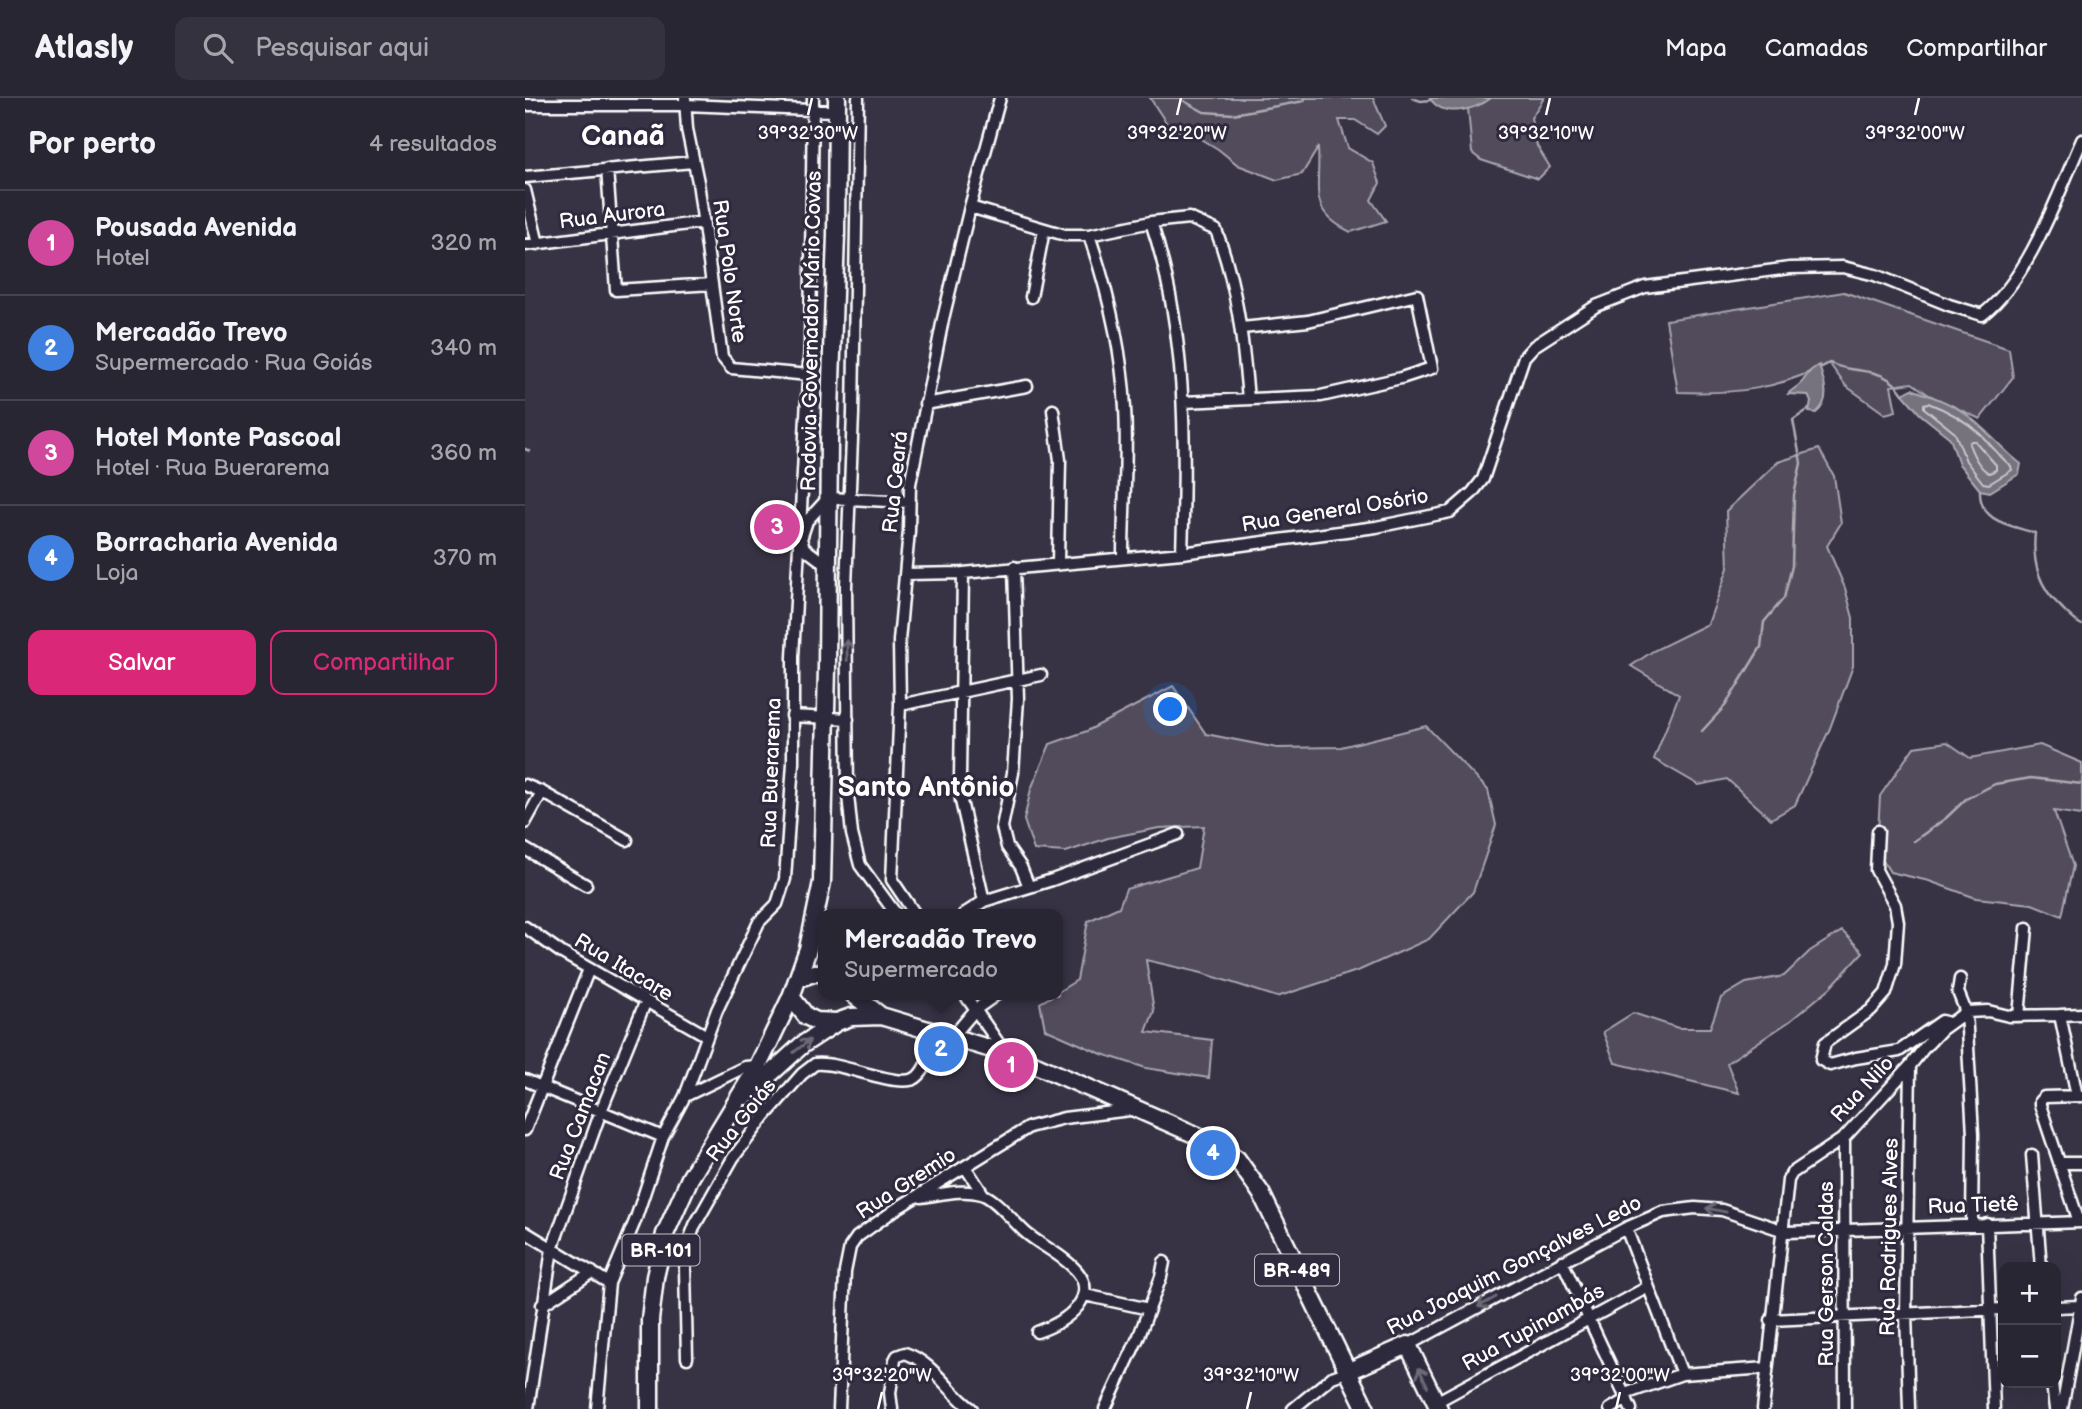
<!DOCTYPE html>
<html lang="pt">
<head>
<meta charset="utf-8">
<style>
	body { margin:0; font-family:"Balsamiq Sans",sans-serif; background:#353240; color:#f1f3f6 }
	.controls { position:absolute; right:21px; bottom:21px; display:grid; overflow:hidden; border-radius:14px; box-shadow:0 7px 28px #0002 }
	.controls button { width:63px; height:63px; display:grid; place-items:center; padding:0; border:0; border-bottom:2px solid #45434f; background:#292634; color:#f1f3f6; font:35px sans-serif }
	.you { position:absolute; left:646px; top:612px; width:24px; height:24px; margin:-18px; border:5px solid #fff; border-radius:50%; background:#1a73e8; box-shadow:0 0 0 10px #1a73e833 }
	.badge { display:grid; place-items:center; width:46px; height:46px; border-radius:50%; background:#db2777; color:#fff; font-size:23px; font-weight:700 }
	.pin { position:absolute; translate:-50% -50%; border:4px solid #fff; box-shadow:0 2px 7px #0006 }
	.popup { position:absolute; left:293px; top:811px; width:245px; height:91px; box-sizing:border-box; display:grid; place-content:center; border-radius:14px; background:#292634; filter:drop-shadow(0 2px 5px #0005); font-size:23px; white-space:nowrap; color:#a5a5ac }
	.popup b { font-size:26px; color:#f1f3f6 }
	.popup::after { content:''; position:absolute; left:50%; top:100%; margin-left:-14px; border:14px solid transparent; border-top-color:#292634 }
	.list { margin:0; padding:0; list-style:none }
	h2 { display:flex; justify-content:space-between; align-items:center; height:91px; margin:0; padding:0 28px; font-size:30px }
	h2 small { font-size:23px; font-weight:400; color:#a5a5ac }
	.list li { display:grid; grid-template-columns:46px 1fr auto; gap:21px; align-items:center; box-sizing:border-box; height:105px; padding:0 28px; border-top:2px solid #45434f }
	.list b { display:block; font-size:26px; white-space:nowrap }
	.list p { margin:0; font-size:23px; white-space:nowrap; color:#a5a5ac }
	.list em { font-size:23px; font-style:normal; color:#a5a5ac }
	.actions { display:flex; gap:14px; padding:21px 28px }
	.actions a { flex:1; padding:16px 0; border:2px solid #db2777; border-radius:14px; text-align:center; font-size:24px; color:#db2777 }
	.actions .main { background:#db2777; color:#fff }
	.icon { flex:none; width:38px; height:38px; fill:none; stroke:currentColor; stroke-width:2; stroke-linecap:round; stroke-linejoin:round }
	.map { position:relative; flex:none; width:1557px; height:1311px; overflow:hidden }
	header { display:flex; align-items:center; gap:42px; box-sizing:border-box; height:98px; padding:0 35px; background:#292634; border-bottom:2px solid #45434f }
	header strong { font-size:33px }
	nav { display:flex; gap:38px; margin-inline-start:auto; font-size:24px }
	.search { width:490px; height:63px; background:#353240; display:flex; align-items:center; gap:18px; box-sizing:border-box; padding:0 24px; border-radius:14px; color:#a5a5ac; font-size:26px }
	main { display:flex }
	aside { flex:1; background:#292634 }
	.map>svg:first-child { display:block }
</style>
</head>
<body>
<header>
<strong>Atlasly</strong>
<div class="search"><svg class="icon" aria-label="search" viewBox="0 0 24 24"><circle cx="10" cy="10" r="6"/><path d="M15 15l6 6"/></svg>Pesquisar aqui</div>
<nav><a>Mapa</a><a>Camadas</a><a>Compartilhar</a></nav>
</header>
<main>
<aside>
<h2>Por perto<small>4 resultados</small></h2>
<ul class="list">
<li><span class="badge" style="background:#d1479c">1</span><div><b>Pousada Avenida</b><p>Hotel</p></div><em>320 m</em></li>
<li><span class="badge" style="background:#3f7fe0">2</span><div><b>Mercadão Trevo</b><p>Supermercado · Rua Goiás</p></div><em>340 m</em></li>
<li><span class="badge" style="background:#d1479c">3</span><div><b>Hotel Monte Pascoal</b><p>Hotel · Rua Buerarema</p></div><em>360 m</em></li>
<li><span class="badge" style="background:#3f7fe0">4</span><div><b>Borracharia Avenida</b><p>Loja</p></div><em>370 m</em></li>
</ul>
<div class="actions"><a class="main">Salvar</a><a>Compartilhar</a></div>
</aside>
<div class="map">
<svg width="1557" height="1311" viewBox="0 0 1557 1311">
	<rect width="100%" height="100%" fill="#373345"/>
	<filter id="ink" filterUnits="userSpaceOnUse"><feTurbulence type="fractalNoise" baseFrequency=".0143" numOctaves="2"/><feDisplacementMap in="SourceGraphic" scale="14" xChannelSelector="R" yChannelSelector="G"/><feConvolveMatrix kernelMatrix="1 2 1 2 8 2 1 2 1" color-interpolation-filters="sRGB"/></filter>
	<g filter="url(#ink)">
		<path fill="#514c5c" stroke="#a8a6ae" stroke-width="2" d="M625 0H848L860 28 852 36 830 22H814L823 50 848 65 855 85 846 102 861 123 826 134C781 113 796 91 793 50L777 76 752 82 713 67 693 51 665 34 646 32Z
			M966 0H1019L1006 20 1012 48 1025 69 1013 81 956 62 947 55 943 10 958 5Z
			M1319 194 1484 251 1488 279 1455 321 1404 297 1387 285 1366 288 1371 313 1360 316 1321 288 1304 265C1252 292 1212 296 1153 294L1141 222Z
			M1294 351 1309 378 1316 425 1302 448 1320 490 1328 520V568L1305 630 1270 707 1246 721 1202 681 1174 687 1129 661 1154 597 1106 568 1128 553 1183 526 1203 470 1201 413 1253 364Z
			M648 588 681 636 752 650 816 649 901 628 963 692 971 727 948 794 904 841 835 872 752 899 677 875 621 862 629 913 621 934 687 942 684 980 621 970 577 956 520 931 515 905 529 897H533V894L552 882 563 823 594 809 601 791 672 770 679 728 634 730 583 740 541 754 509 752 499 722 506 691 525 646 562 633Z
			M1422 644 1445 660 1515 647 1557 665V717L1529 713 1548 768 1537 818 1507 806 1451 800 1404 783 1365 774 1352 753 1355 698 1389 649Z
			M1317 833 1338 854 1305 890 1265 923 1202 965 1214 995 1090 965 1078 934 1108 915 1153 930H1185L1196 900 1221 885 1259 878 1285 853Z"/>
		<path fill="#76737f" stroke="#adabb2" stroke-width="2" d="M905 0H966C950 12 917 21 905 0Z
			M1294 267C1299 284 1307 302 1291 315L1284 314 1286 304 1283 297 1263 296C1267 291 1273 289 1277 284 1284 275 1282 274 1294 267Z
			M1387 291C1404 298 1423 303 1438 314 1460 329 1475 350 1496 366L1494 376 1465 394 1455 392 1434 366 1425 340 1395 316 1378 296Z"/>
		<g fill="none" stroke-linecap="round" stroke-linejoin="round">
			<path stroke="#c8c7cc" stroke-width="2" d="M1403 305C1422 312 1440 322 1455 336 1466 347 1474 358 1486 368L1487 372 1464 386 1458 385 1441 363 1430 335 1399 310V306Z
				M1446 343H1450L1471 367V372L1464 375C1454 370 1448 357 1444 346Z"/>
			<path stroke="#adabb2" stroke-width="2.5" d="M887 0 896 3 906 2
				M659 3 679 14 708 16 779 3 780 0
				M1295 270 1305 265C1330 278 1358 265 1378 296
				M0 351 5 353
				M1455 392C1454 424 1484 427 1510 435 1507 465 1514 489 1536 509 1543 516 1549 523 1557 527
				M1177 633 1200 608 1236 549 1239 524 1259 500 1267 468 1269 397 1276 365 1268 322 1284 311
				M1389 743 1421 720 1441 701 1470 686 1506 680 1557 686"/>
			<g stroke="#fff" stroke-width="15">
				<path id="minor" d="M160 0 162 31 173 84 197 259 206 270 284 277
					M333 0 328 316 321 488 323 697 327 736 335 767 371 816
					M0 7H160L311 13
					M82 71 91 192 187 186
					M0 79 168 64
					M0 92 13 146
					M445 109 540 137H564L626 124 664 120 691 132C712 186 718 243 723 301
					M626 124C662 231 661 343 657 455
					M564 137C583 193 597 251 600 310 603 360 598 410 598 460
					M0 147 179 124
					M506 199 519 132
					M658 304 796 298 876 280 907 270 892 197 783 223 717 230
					M400 306 502 288
					M528 312 535 362 533 465
					M303 468 279 450 276 441 282 423 303 400 384 404
					M489 469 493 601 488 675 477 729 482 749 496 769 504 789
					M438 475 435 680 436 703 459 803
					M381 476 438 475 657 455 851 429 925 414 947 395 958 381 999 259 1009 248 1071 208 1120 189 1265 170 1318 169 1350 177 1424 207 1457 217C1504 181 1533 96 1557 42
					M375 607 516 577
					M267 618 323 621
					M0 687 17 694 102 742
					M0 725 17 694
					M1353 733 1351 772 1370 807 1373 824 1370 866 1361 895 1346 912 1300 945 1296 962 1305 967 1331 960 1374 953 1417 923 1421 924
					M0 751 61 787
					M367 782 375 607 374 543 384 433 385 386 418 221 445 109 475 0
					M367 782 390 816
					M439 816 459 803 527 782 653 736
					M0 829 37 855 182 938
					M1435 881 1433 894 1441 914 1448 1036 1447 1126
					M440 897 479 953
					M1494 918 1502 830
					M428 938 450 912 471 897
					M0 982 138 1039
					M160 998 220 969 233 968
					M1552 998 1535 917 1557 916
					M0 1032 64 871
					M1319 1040 1320 1311
					M1507 1057 1516 1169
					M1536 1065H1557
					M441 1070 458 1096
					M396 1099C414 1097 438 1090 456 1096 471 1100 489 1125 501 1135 523 1154 578 1174 553 1208 543 1220 527 1229 512 1234
					M1554 1124 1515 1007V1003L1519 999 1557 998
					M1462 1126 1469 1311
					M1101 1130 1157 1276
					M0 1134 84 1185
					M1037 1163 1106 1311
					M560 1197 624 1211
					M17 1207 67 1174
					M1531 1209 1555 1208
					M1246 1222 1478 1211
					M883 1247 1101 1130 1138 1114 1170 1110 1197 1112 1262 1134 1557 1124
					M162 1260 160 1170 165 1140 170 1127 208 1060 240 1018 277 976 290 966C314 962 376 993 392 979 403 970 408 947 413 934
					M1527 1285 1530 1311
					M1100 1296 1157 1276 1242 1270
					M911 1304 1123 1189
					M3 1311 27 1151 76 1013 120 905
					M72 1311 84 1185 110 1123 138 1039 160 998 192 912 234 824 252 806 260 781 268 665V559L285 245 288 0
					M314 1311 320 1174 325 1149 332 1139 371 1111 504 1029 539 1020 605 1012
					M367 1311 365 1295 370 1262 372 1258 380 1255C409 1265 423 1294 447 1311
					M580 1311 614 1238 636 1179 639 1164
					M768 1311 807 1279 824 1273
					M1085 1311 1102 1301
					M1238 1311 1263 1082 1267 1075 1319 1040 1385 968 1399 950 1416 932 1441 914 1463 913 1484 918 1535 917
					M1384 1311 1381 1215 1385 968
					M1537 1311 1557 1200"/>
			</g>
			<g stroke="#fff" stroke-width="21">
				<path id="primary" d="M274 880 289 875H299
					M329 897 356 918
					M266 899 281 918 291 923 312 924 326 919 356 918 493 959 687 1044 712 1061 736 1095 841 1311
					M824 1273 883 1247 914 1311"/>
			</g>
			<g stroke="#fff" stroke-width="21">
				<path id="trunk" d="M221 998 277 947 312 924
					M125 1311V1222L130 1179 140 1136 165 1080 233 968 266 899 283 851 297 784 302 570 304 343 311 137 312 0"/>
			</g>
			<use href="#minor" stroke="#2f2a3d" stroke-width="10"/>
			<use href="#primary" stroke="#2f2a3d" stroke-width="16"/>
			<use href="#trunk" stroke="#2f2a3d" stroke-width="16"/>
		</g>
		<defs><path id="oneway-shaft" d="M-6 0H5M1.5-3L5.5 0L1.5 3" fill="none" stroke-width="1.6" stroke-linecap="round" stroke-linejoin="round" transform="scale(1.75)"/></defs>
		<g stroke="#6d6a77">
			<use href="#oneway-shaft" transform="translate(322 552) rotate(-91)"/>
			<use href="#oneway-shaft" transform="translate(277 948) rotate(-38)"/>
			<use href="#oneway-shaft" transform="translate(1191 1112) rotate(-169)"/>
			<use href="#oneway-shaft" transform="translate(962 1204) rotate(151)"/>
			<use href="#oneway-shaft" transform="translate(898 1279) rotate(-116)"/>
		</g>
	</g>
	<path fill="none" stroke="#fff" stroke-width="2.5" d="M283 17 287 0M652 17 656 0M1021 17 1025 0M1390 17 1394 0M353 1311 357 1294M722 1311 726 1294M1091 1311 1095 1294"/>
	<g text-anchor="middle" stroke-width="6" stroke-linejoin="round" paint-order="stroke">
		<g fill="#2f2a3d" stroke="#c1bfc5" stroke-width="2">
			<rect x="97.5" y="1136.5" width="77" height="31" rx="5"/>
			<rect x="730" y="1156.5" width="84" height="31" rx="5"/>
		</g>
		<g font-size="19" font-weight="bold" fill="#fff">
			<text x="136" y="1159">BR-101</text>
			<text x="772" y="1179">BR-489</text>
		</g>
		<g font-size="21" fill="#fff" stroke="#2f2a3d">
			<text transform="translate(87 117) rotate(-7)" y="7">Rua Aurora</text>
			<text transform="translate(205 173) rotate(82)" y="7">Rua Polo Norte</text>
			<text transform="translate(286 233) rotate(-89)" y="7">Rodovia Governador Mário Covas</text>
			<text transform="translate(370 384) rotate(-84)" y="7">Rua Ceará</text>
			<text transform="translate(810 412) rotate(-9)" y="7">Rua General Osório</text>
			<text transform="translate(246 675) rotate(-88)" y="7">Rua Buerarema</text>
			<text transform="translate(99 869) rotate(31)" y="7">Rua Itacare</text>
			<text transform="translate(1337 991) rotate(-47)" y="7">Rua Nilo</text>
			<text transform="translate(55 1018) rotate(-69)" y="7">Rua Camacan</text>
			<text transform="translate(216 1022) rotate(-52)" y="7">Rua Goiás</text>
			<text transform="translate(381 1085) rotate(-33)" y="7">Rua Gremio</text>
			<text transform="translate(1448 1107) rotate(-2)" y="7">Rua Tietê</text>
			<text transform="translate(1364 1139) rotate(-89)" y="7">Rua Rodrigues Alves</text>
			<text transform="translate(989 1167) rotate(-27)" y="7">Rua Joaquim Gonçalves Ledo</text>
			<text transform="translate(1301 1176) rotate(-90)" y="7">Rua Gerson Caldas</text>
			<text transform="translate(1008 1229) rotate(-29)" y="7">Rua Tupinambás</text>
		</g>
		<g font-size="28" font-weight="bold" fill="#fff" stroke="#2f2a3d">
			<text x="98" y="47">Canaã</text>
			<text x="401" y="698">Santo Antônio</text>
		</g>
	</g>
	<g font-size="18" text-anchor="middle" fill="#fff" stroke="#2f2a3d" stroke-width="6" stroke-linejoin="round" paint-order="stroke">
		<text x="283" y="41">39°32'30"W</text>
		<text x="652" y="41">39°32'20"W</text>
		<text x="1021" y="41">39°32'10"W</text>
		<text x="1390" y="41">39°32'00"W</text>
		<text x="357" y="1283">39°32'20"W</text>
		<text x="726" y="1283">39°32'10"W</text>
		<text x="1095" y="1283">39°32'00"W</text>
	</g>
</svg>
<div class="controls">
<button>+</button>
<button>−</button>
</div>
<div class="you"></div>
<div class="pin badge" style="left:486px;top:967px;background:#d1479c">1</div>
<div class="pin badge" style="left:416px;top:951px;background:#3f7fe0">2</div>
<div class="popup"><b>Mercadão Trevo</b>Supermercado</div>
<div class="pin badge" style="left:252px;top:429px;background:#d1479c">3</div>
<div class="pin badge" style="left:688px;top:1055px;background:#3f7fe0">4</div>
</div>
</main>
</body>
</html>
